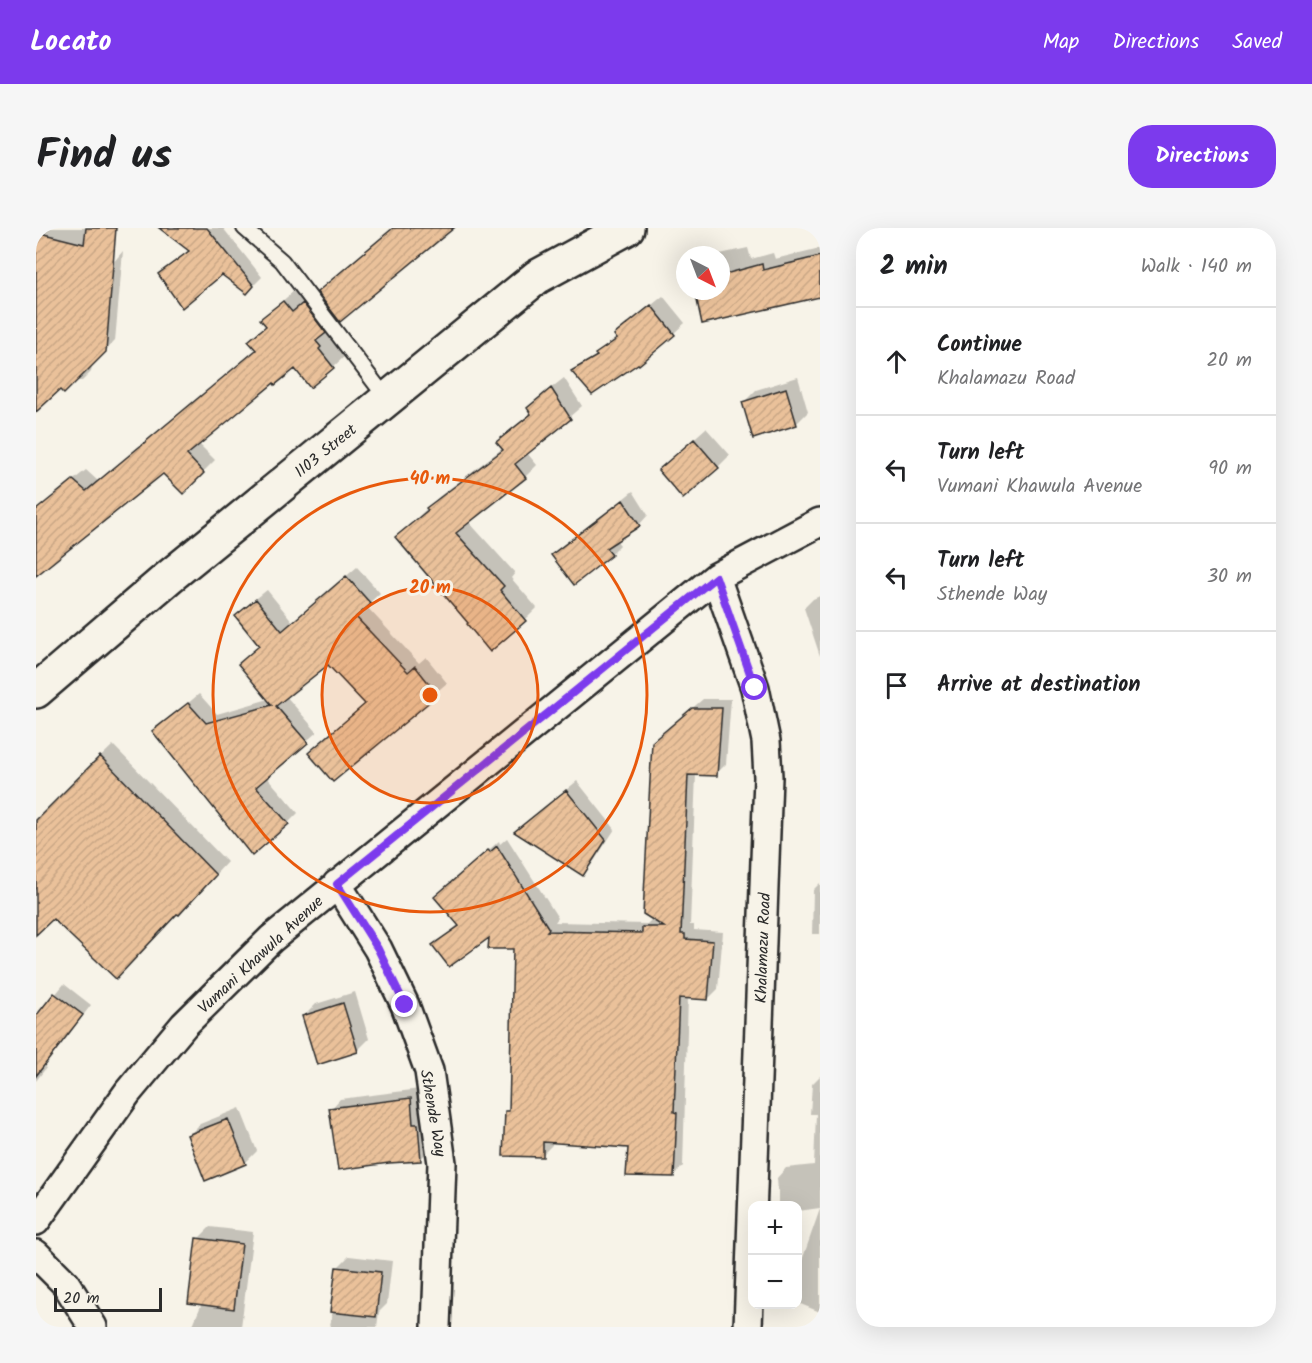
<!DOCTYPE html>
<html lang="en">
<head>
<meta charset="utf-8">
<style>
	body { margin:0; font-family:Kalam,sans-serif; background:#f6f6f6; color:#202124 }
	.controls { position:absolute; right:18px; bottom:18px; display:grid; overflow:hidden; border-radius:12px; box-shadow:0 6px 24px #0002 }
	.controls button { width:54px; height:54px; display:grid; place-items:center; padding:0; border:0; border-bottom:2px solid #e0e0e0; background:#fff; color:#202124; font:30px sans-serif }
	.compass { position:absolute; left:640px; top:18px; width:54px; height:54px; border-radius:50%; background:#fff; box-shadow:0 6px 24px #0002; rotate:138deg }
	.scale { position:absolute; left:18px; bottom:15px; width:108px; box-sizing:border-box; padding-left:6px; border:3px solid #2b2b2b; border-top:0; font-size:16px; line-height:21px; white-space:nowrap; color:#2b2b2b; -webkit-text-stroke:4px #f7f3e8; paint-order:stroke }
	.stop { position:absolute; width:18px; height:18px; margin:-14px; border:4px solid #7c3aed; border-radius:50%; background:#fff }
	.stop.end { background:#7c3aed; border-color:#fff; box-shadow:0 2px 6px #0008 }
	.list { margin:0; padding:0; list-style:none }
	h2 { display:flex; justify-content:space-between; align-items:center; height:78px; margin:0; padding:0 24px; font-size:26px }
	h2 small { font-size:20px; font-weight:400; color:#757577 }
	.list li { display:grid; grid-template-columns:39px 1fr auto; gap:18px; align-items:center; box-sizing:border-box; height:108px; padding:0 24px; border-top:2px solid #e0e0e0 }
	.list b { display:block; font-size:22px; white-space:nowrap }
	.list p { margin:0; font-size:20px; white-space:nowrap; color:#757577 }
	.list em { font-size:20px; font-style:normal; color:#757577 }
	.icon { flex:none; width:33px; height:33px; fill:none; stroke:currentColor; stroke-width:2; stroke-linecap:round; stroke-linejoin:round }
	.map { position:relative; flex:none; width:784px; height:1099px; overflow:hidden; border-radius:24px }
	header { display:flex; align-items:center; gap:36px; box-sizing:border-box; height:84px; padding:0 30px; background:#7c3aed; color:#fff }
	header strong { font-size:28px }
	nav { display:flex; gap:33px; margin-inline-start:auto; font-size:21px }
	.intro { display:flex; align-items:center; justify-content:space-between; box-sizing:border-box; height:144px; padding:0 36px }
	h1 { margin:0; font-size:42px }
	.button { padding:15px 27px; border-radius:24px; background:#7c3aed; color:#fff; font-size:21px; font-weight:700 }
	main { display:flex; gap:36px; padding:0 36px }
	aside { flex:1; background:#fff; border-radius:24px; box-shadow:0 6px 24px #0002 }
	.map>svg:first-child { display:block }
</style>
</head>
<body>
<header>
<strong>Locato</strong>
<nav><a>Map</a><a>Directions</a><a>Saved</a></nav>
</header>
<div class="intro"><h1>Find us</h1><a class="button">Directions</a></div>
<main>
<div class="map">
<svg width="784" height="1099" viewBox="0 0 784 1099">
	<defs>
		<pattern id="building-hatch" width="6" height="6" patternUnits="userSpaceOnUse" patternTransform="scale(1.5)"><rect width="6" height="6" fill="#eac19a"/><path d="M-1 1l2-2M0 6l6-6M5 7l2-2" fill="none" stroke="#c9a685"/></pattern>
	</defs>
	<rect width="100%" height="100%" fill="#f7f3e8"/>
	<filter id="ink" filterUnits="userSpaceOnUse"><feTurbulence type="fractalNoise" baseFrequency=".0167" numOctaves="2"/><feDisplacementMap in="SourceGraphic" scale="12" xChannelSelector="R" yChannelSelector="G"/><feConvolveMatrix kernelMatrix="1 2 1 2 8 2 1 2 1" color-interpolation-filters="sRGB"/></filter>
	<g filter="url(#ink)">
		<path fill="#0003" d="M0 0H77L71 42 87 23 79 113 56 137 55 144 46 153H40L24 160 0 182Z
			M125 0H187L226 49 211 64 186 45 124 46 154 21Z
			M712 20 715 31 737 25 739 31 784 20V65L660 63H685V27H679Z
			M259 62 269 74 279 65 300 93 291 102 295 107 293 109 309 128 297 139H259L238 153 163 216 179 232 147 264 127 244 0 348V282L50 242 62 253 221 121 214 113 231 97 226 91Z
			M627 68 649 95 638 105 603 135 571 119 591 97Z
			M762 149 772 184 760 196 708 174 720 162Z
			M528 150 546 178 491 225 501 237 489 249 432 293 479 345 475 350 501 380 489 392 434 395 361 309 404 268 467 220 462 214 496 184 493 180 505 168Z
			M670 200 694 227 682 239 636 230Z
			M597 263 612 287 603 297 580 312 584 317 575 326 517 327Z
			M321 339 344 365 330 378 383 435 390 429 411 455 297 552 330 475 292 435 250 468 281 504 230 548 262 585 252 595 118 504 163 466 181 486 233 471 224 417 211 378 231 362 257 394Z
			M784 368V428L768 380 777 371Z
			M667 471H695L690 536 680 546H660L654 697H658V702L687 704 682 761 672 771 652 769 647 938 637 948 593 919 516 913V917L506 927 470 883 475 879 478 720 455 707 398 717 423 696 410 660 463 613 464 616 471 610 522 690 519 694 611 696 617 690V514Z
			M77 517 191 634 155 673 17 689 0 681V592Z
			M541 553 579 601 556 636 546 646 490 595Z
			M784 655V706H776L777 662Z
			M28 756 55 777 8 839 10 840 0 853V790Z
			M319 764 333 811 321 823 268 788 280 776Z
			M784 848V980L762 983V978H743L741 950 750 940 778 937 780 886H774L776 856Z
			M384 861 394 922 384 931 295 881 304 871Z
			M204 880 221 923 209 935 152 908 164 896Z
			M784 981V1084L762 1075V1044Z
			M174 999 217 1004 205 1099H156L166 1075 162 1011Z
			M313 1028 356 1033 351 1076 343 1084 341 1099H294L301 1040Z"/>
		<path fill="url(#building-hatch)" stroke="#2b2b2b" stroke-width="1.5" d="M50 0H80L70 124 28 166 24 162 0 184V4L48 16Z
			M123 0H171L218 58 211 66 186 47 146 80 122 46 153 23Z
			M357 0H418L304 94 281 64Z
			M784 28V69L666 96 659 63H685V47L726 36 727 42Z
			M247 73 256 84 267 75 290 105 280 113 285 119 283 121 298 140 274 160 259 141 239 157 238 155 151 227 168 245 147 266 127 246 0 348V282L37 252 50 263 220 122 212 113 230 98 224 91Z
			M615 77 639 107 603 137 602 136 556 167 535 143 561 128 559 126 581 111 578 107Z
			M515 160 535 191 479 236 490 250 420 305 468 358 464 362 490 393 454 424 431 396 432 395 359 309 392 282 390 280 467 222 460 214 495 186 491 180Z
			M750 160 761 197 717 211 706 174Z
			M658 211 683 240 647 271 622 242Z
			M587 272 604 298 570 320 576 327 538 357 515 327Z
			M310 348 335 376 320 389 372 444 379 438 402 467 297 554 272 525 329 476 292 437 240 478 272 515 220 559 253 596 216 628 116 503 152 475 170 495 236 477 202 436 223 418 199 388 220 371 246 403Z
			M656 480H686L681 548 652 547 645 706H649V711L677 713 672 772 643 770 638 884 641 885 638 949 590 948 592 920 507 914V929L467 928 469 883H473L477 721H452L453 710 413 739 396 717 423 698 398 669 452 622 454 624 461 618 513 701 511 703 606 705V699H628L607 686 616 514Z
			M64 528 180 647 143 687 141 686 80 751 17 691 0 707V592Z
			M530 562 570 612 547 648 478 604Z
			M18 765 47 787 0 848V788Z
			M307 775 322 824 281 837 266 788Z
			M375 870 377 896H382L385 933 353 935 302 942 293 880Z
			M192 891 210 936 169 953 151 907Z
			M160 1010 206 1016 198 1081 152 1075Z
			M300 1039 345 1044 340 1089 294 1084Z"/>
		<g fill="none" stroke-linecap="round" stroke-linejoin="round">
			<g stroke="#2b2b2b" stroke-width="18">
				<path id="lane" d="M208 0 246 33 351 171"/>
			</g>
			<g stroke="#2b2b2b" stroke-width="32">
				<path id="street" d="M680 349 719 460 730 513 732 549 712 1099
					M301 656 342 721 369 777 393 843 406 935 400 1099
					M0 993 92 864 148 797 235 711 680 349 784 294
					M0 1026 30 1056 57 1099"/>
			</g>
			<g stroke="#2b2b2b" stroke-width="38">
				<path id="secondary" d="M0 463 133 349 501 49 591 0"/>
			</g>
			<use href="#lane" stroke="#f7f3e8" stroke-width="14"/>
			<use href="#street" stroke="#f7f3e8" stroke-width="27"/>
			<use href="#secondary" stroke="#f7f3e8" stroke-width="33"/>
		</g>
	</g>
	<g fill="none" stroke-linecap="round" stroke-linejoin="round" filter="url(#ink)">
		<path stroke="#7c3aed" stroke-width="8" d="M369 777 342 721 301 656 680 349 719 460"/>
	</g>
	<circle cx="394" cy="467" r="108" fill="#e8590c" fill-opacity=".12"/>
	<g fill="none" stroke="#e8590c" stroke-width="3">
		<circle cx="394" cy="467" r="108"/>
		<circle cx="394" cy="467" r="217"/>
	</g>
	<g text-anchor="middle" stroke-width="6" stroke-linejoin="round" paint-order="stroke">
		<g font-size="16" fill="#2b2b2b" stroke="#f7f3e8">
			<text transform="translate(289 222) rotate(-39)" y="6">1103 Street</text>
			<text transform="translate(726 720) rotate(-88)" y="6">Khalamazu Road</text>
			<text transform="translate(224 726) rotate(-43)" y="6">Vumani Khawula Avenue</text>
			<text transform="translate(398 885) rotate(80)" y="6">Sthende Way</text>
		</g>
	</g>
	<circle cx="394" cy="467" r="9" fill="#e8590c" stroke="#f7f3e8" stroke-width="3"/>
	<g font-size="18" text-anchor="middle" font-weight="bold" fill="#e8590c" stroke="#f7f3e8" stroke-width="6" stroke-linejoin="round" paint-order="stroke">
		<text x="394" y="256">40 m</text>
		<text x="394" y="365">20 m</text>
	</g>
</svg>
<div class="controls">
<button>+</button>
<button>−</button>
</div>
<svg class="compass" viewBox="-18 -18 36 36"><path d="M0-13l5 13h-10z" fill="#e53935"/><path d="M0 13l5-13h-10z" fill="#757577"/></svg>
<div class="scale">20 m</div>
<div class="stop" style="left:719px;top:460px"></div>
<div class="stop end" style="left:369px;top:777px"></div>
</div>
<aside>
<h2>2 min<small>Walk · 140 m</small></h2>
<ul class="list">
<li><svg class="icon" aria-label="ahead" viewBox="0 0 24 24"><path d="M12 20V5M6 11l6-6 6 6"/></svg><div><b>Continue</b><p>Khalamazu Road</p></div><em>20 m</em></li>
<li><svg class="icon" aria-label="left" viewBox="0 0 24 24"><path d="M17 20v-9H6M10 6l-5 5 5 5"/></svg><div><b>Turn left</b><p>Vumani Khawula Avenue</p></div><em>90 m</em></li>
<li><svg class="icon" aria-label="left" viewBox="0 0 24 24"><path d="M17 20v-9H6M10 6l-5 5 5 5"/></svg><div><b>Turn left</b><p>Sthende Way</p></div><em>30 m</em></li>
<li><svg class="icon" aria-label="arrive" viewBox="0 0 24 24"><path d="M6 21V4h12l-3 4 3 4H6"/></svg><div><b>Arrive at destination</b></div></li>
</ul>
</aside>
</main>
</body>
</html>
